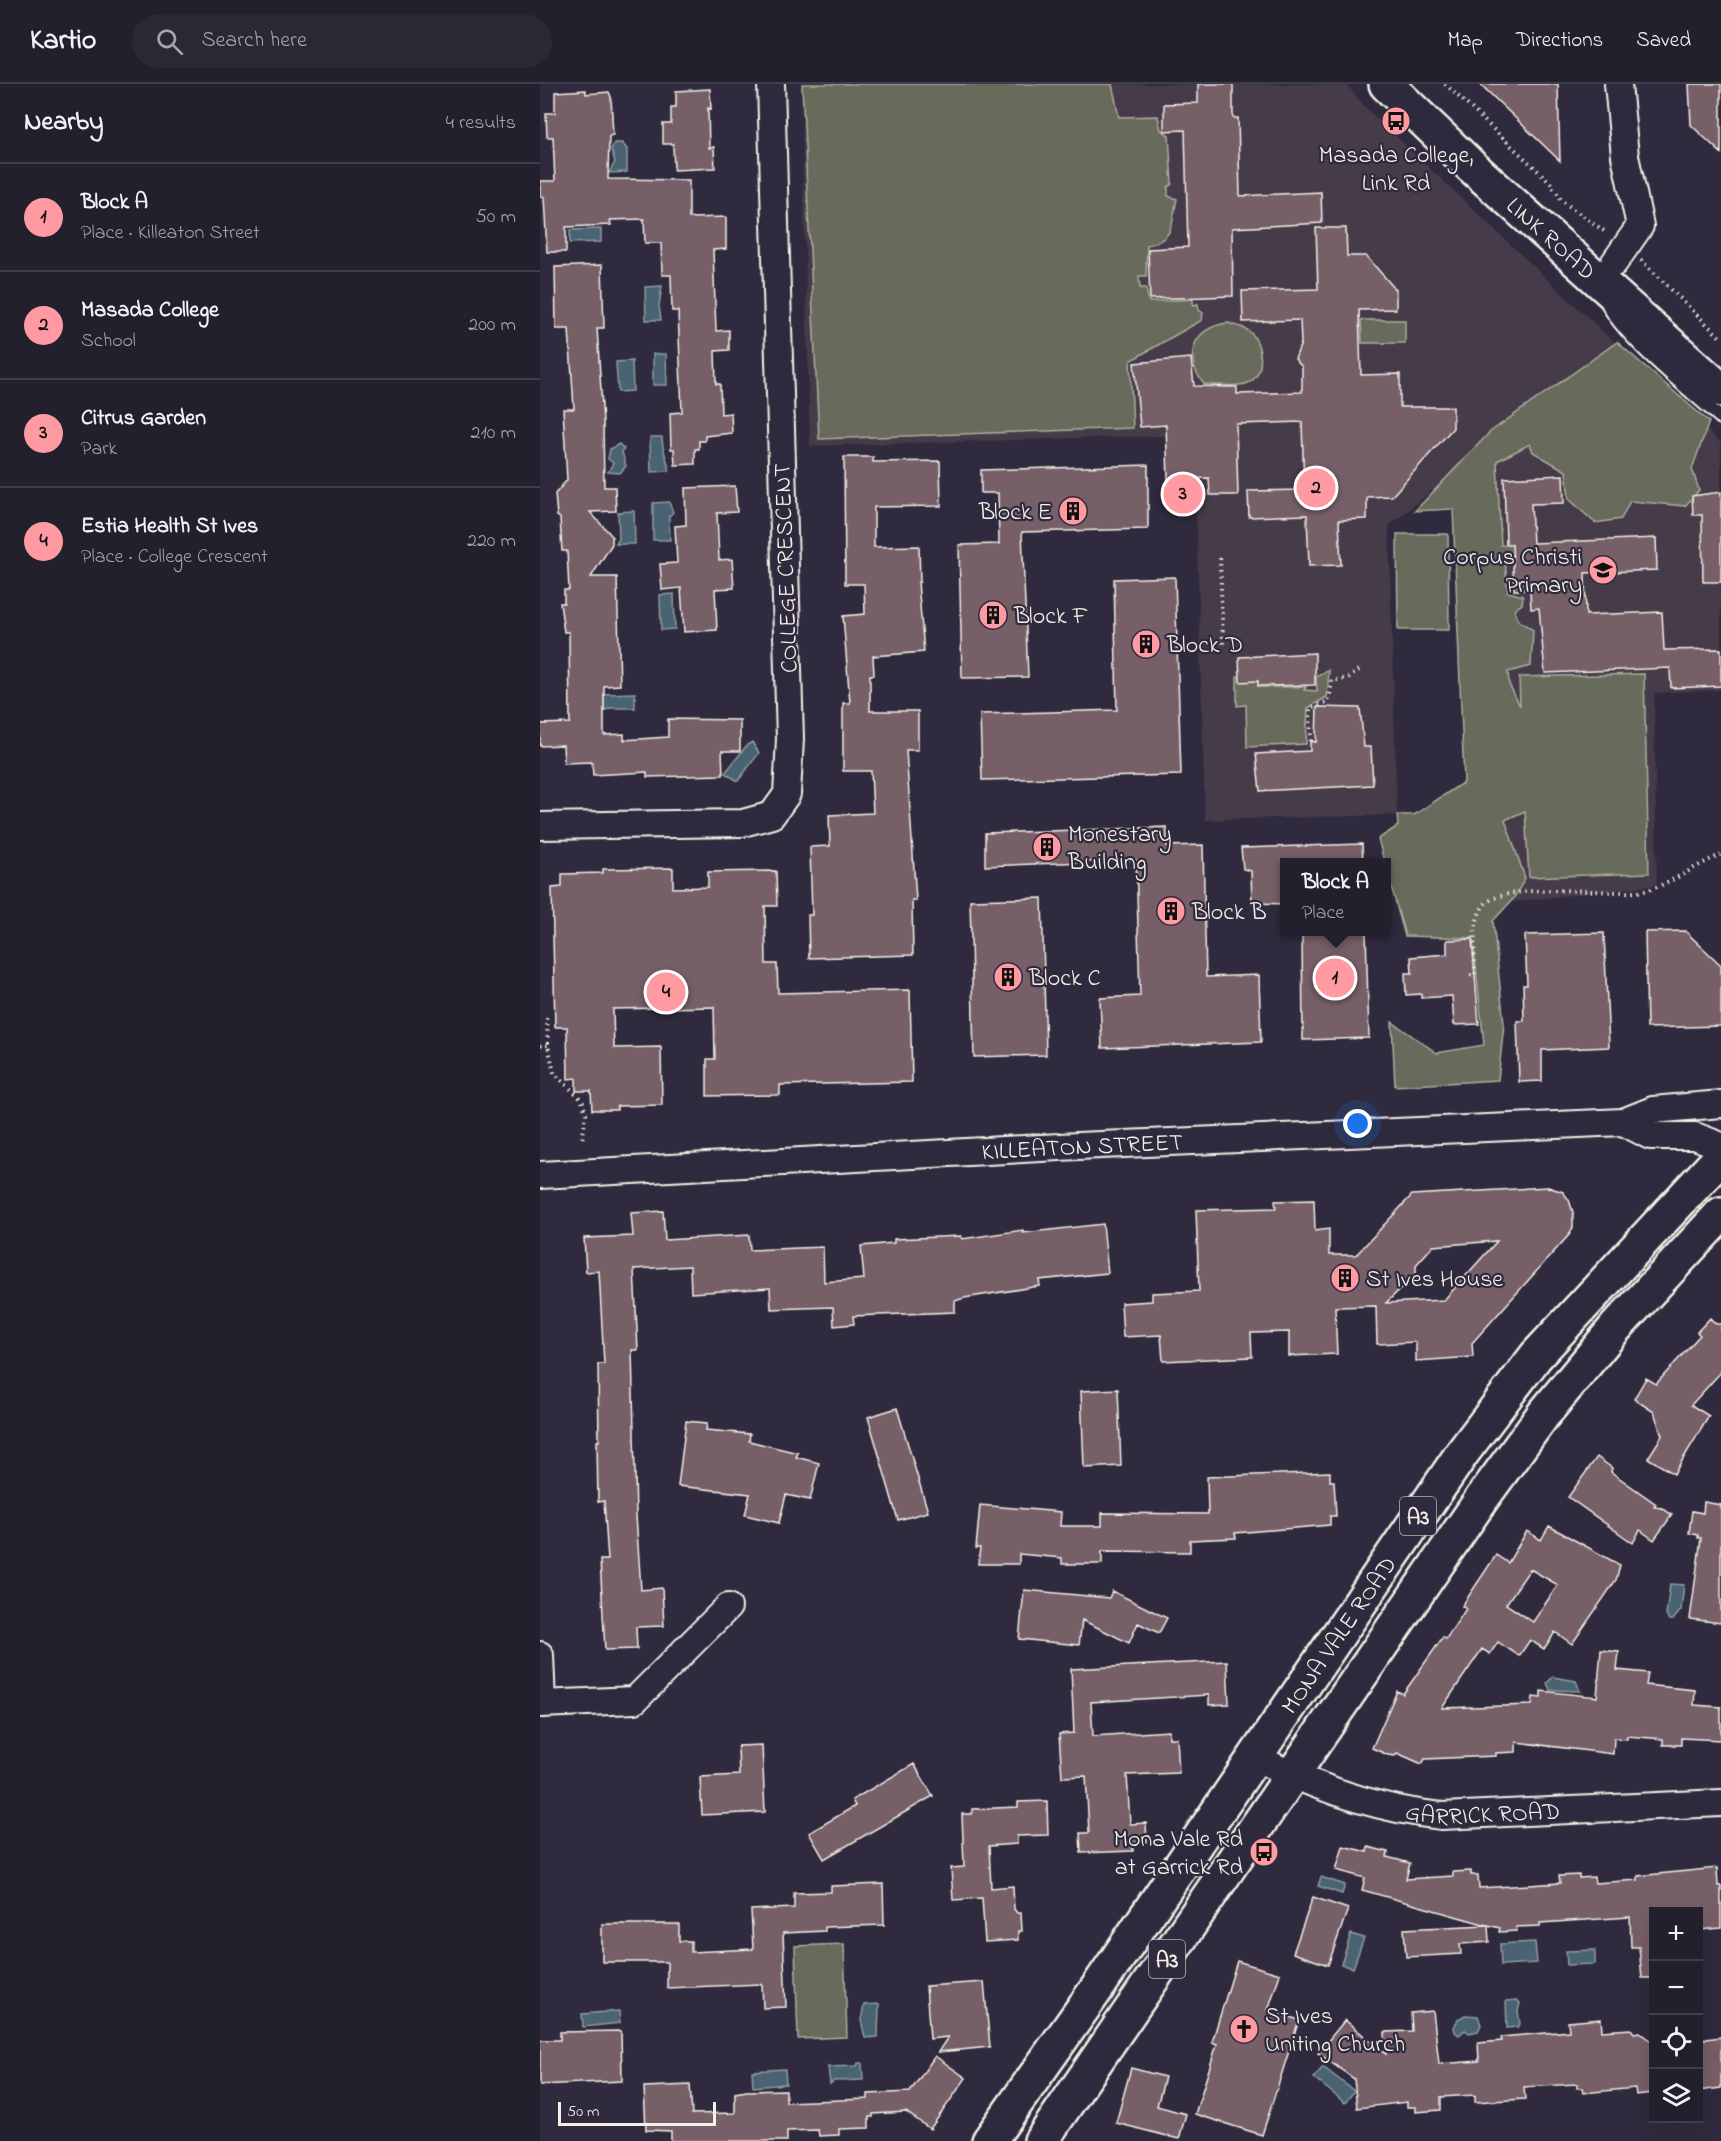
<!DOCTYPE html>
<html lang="en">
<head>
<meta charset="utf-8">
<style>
	body { margin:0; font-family:"Indie Flower",sans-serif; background:#2b2836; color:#f1f3f6 }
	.controls { position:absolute; right:18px; bottom:18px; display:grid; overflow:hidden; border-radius:0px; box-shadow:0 6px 24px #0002 }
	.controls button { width:54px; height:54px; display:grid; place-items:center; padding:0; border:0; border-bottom:2px solid #403e4a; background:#23202e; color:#f1f3f6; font:30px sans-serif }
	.scale { position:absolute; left:18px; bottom:15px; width:158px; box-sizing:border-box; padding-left:6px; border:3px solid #f4f1e8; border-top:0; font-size:16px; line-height:21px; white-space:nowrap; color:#f4f1e8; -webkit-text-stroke:4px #2f2a3d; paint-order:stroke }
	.you { position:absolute; left:818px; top:1040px; width:21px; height:21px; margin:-15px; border:4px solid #fff; border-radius:50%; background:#1a73e8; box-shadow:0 0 0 9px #1a73e833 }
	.badge { display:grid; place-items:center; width:39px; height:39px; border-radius:50%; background:#ff9aa2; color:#111; font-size:20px; font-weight:700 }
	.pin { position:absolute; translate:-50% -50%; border:3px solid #fff; box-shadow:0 2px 6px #0006 }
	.popup { position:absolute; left:740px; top:774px; width:111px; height:78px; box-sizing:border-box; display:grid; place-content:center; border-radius:0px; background:#23202e; filter:drop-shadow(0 2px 4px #0005); font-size:20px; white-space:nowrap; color:#a3a3aa }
	.popup b { font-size:22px; color:#f1f3f6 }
	.popup::after { content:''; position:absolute; left:50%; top:100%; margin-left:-12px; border:12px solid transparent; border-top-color:#23202e }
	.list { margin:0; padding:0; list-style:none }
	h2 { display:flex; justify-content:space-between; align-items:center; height:78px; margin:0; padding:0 24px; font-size:26px }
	h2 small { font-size:20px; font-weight:400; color:#a3a3aa }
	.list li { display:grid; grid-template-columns:39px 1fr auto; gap:18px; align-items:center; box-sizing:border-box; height:108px; padding:0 24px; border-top:2px solid #403e4a }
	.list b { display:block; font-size:22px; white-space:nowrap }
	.list p { margin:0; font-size:20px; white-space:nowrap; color:#a3a3aa }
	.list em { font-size:20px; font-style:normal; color:#a3a3aa }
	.icon { flex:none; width:33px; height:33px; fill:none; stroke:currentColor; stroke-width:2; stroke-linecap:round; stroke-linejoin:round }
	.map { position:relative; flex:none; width:1181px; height:2057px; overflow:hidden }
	header { display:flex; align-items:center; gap:36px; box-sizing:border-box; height:84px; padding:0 30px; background:#23202e; border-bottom:2px solid #403e4a }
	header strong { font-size:28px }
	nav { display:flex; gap:33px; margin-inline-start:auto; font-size:21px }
	.search { width:420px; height:54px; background:#2b2836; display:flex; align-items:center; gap:15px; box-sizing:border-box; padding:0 21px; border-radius:33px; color:#a3a3aa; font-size:22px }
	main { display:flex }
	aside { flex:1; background:#23202e }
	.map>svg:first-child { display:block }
</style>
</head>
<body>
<header>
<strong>Kartio</strong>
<div class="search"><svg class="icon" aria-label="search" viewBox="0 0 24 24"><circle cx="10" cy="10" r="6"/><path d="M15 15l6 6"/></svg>Search here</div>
<nav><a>Map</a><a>Directions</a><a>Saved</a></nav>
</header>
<main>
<aside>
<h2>Nearby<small>4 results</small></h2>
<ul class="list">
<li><span class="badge">1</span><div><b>Block A</b><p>Place · Killeaton Street</p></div><em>50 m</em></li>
<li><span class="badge">2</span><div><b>Masada College</b><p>School</p></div><em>200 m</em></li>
<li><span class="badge">3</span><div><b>Citrus Garden</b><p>Park</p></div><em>210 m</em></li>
<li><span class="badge">4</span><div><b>Estia Health St Ives</b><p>Place · College Crescent</p></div><em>220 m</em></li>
</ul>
</aside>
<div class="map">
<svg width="1181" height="2057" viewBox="0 0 1181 2057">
	<rect width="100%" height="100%" fill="#2f2a3d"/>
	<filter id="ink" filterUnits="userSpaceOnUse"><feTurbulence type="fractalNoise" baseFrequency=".0167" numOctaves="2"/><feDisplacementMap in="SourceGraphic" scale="12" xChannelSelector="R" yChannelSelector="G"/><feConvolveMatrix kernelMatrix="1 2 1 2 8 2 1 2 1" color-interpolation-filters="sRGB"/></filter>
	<g filter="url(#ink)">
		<path fill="#453a4a" d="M261 0H806L827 25 1181 359V606L1114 609 1117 801 955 820 942 366 849 442 857 731 665 736 654 351 270 362Z"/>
		<path fill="#676a5b" stroke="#aeaea2" stroke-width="1.5" d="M262 0H572L579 33 618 32 621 46 629 51 632 100 628 103V112L637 115C631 138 636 156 607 161L606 192H599L600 204H606L609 218 653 215V221L658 220 659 226 663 229 662 236 590 277 593 344 279 355Z
			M821 236H865V259H822Z
			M688 239C696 241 704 243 710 248 723 260 726 290 708 299 701 303 673 301 664 300 642 273 653 243 688 239Z
			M1077 258 1169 338 1152 385 1159 406 1145 422 1090 417 1081 435 1055 439 1029 415 1026 387 993 368 990 360 957 377 961 461 979 462V478L965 477 968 508 983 512 982 520 974 526 978 536 993 546 991 582 968 588 969 600 980 622 979 593 1104 590 1109 789 989 793 985 727 965 736 985 794 974 814 953 837 964 940 958 996 855 1002 852 938 897 969 944 961 933 854 865 852 838 755 858 742 857 731H874L924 698 913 425 875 427 950 348Z
			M633 399H652L653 420 634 421Z
			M857 450H908L909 546H858Z
			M789 586 787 613 768 624 766 660 707 663 706 621 697 622V592L717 595 720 603H766L764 606 777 607 776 593Z
			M304 1860 307 1953 258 1955 255 1862Z"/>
		<path fill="#4a6372" stroke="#8e9ca1" stroke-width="1.5" d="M74 59H82L87 65V88L69 89 75 78 71 65Z
			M61 145V158L30 159V146Z
			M122 202 119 222 121 236H106L105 203Z
			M113 270H126L127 301H113Z
			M92 277 93 307 78 308 76 278Z
			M110 353H122C122 368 128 374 129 387L111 388Z
			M79 360 84 365 82 368 86 382 80 389 68 388 73 379 68 375 70 365Z
			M129 418 133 428 129 432 130 456H113V419Z
			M94 427 95 460H76L79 455 78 428Z
			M134 510 135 545 121 546 120 511Z
			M95 609V624H70L64 627V610Z
			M212 658 219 669 198 697 185 689 207 661Z
			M1130 1500 1144 1501 1141 1526 1133 1536H1129L1126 1531Z
			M1013 1593 1036 1597 1040 1607 1010 1606 1007 1599Z
			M781 1793 805 1801 802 1810 778 1802Z
			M811 1850 824 1854 813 1884 801 1880Z
			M995 1858 997 1879 961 1881 960 1860Z
			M1055 1866V1880L1027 1881 1026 1867Z
			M977 1916 980 1919 978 1927 980 1940 978 1943 967 1944 966 1917Z
			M339 1920 338 1953 325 1954 321 1936 324 1921Z
			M79 1927 80 1939 43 1943 42 1930Z
			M925 1931 938 1932 941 1941 938 1947 929 1949 925 1946 919 1951 915 1948 914 1943 918 1935Z
			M318 1979H322L323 1996 294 1997 290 2000 288 1983 317 1982Z
			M783 1983 814 2007 805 2019 774 1994Z
			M245 1985 246 2000 213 2003 212 1987Z"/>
		<path fill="#775f68" stroke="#f4f1e8" stroke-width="1.5" fill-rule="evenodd" d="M658 0H693V34H698L700 112 781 108 782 139 692 144 693 212 610 215 608 165 648 163 645 46 624 47V20L658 19Z
			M940 0H1018L1020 77Z
			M1149 0H1181V69L1151 41Z
			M170 5 171 25 168 24 169 64 174 63 175 84 134 86 133 60H123V40H131V23H136V7Z
			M46 6V10L69 8 71 13 73 51 69 52 68 95 149 96V134L186 133V165L173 166 176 247 189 246V266L175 267 176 300H180L181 330 191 329 192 349 165 352V357H159V365H155V380L135 381 134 365H131L130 329 142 328 138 227H132L131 191H122L121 159H105L104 135 70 136 71 141 26 143V168H7L4 113H0V97H15L13 53H7L6 29H15V8Z
			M776 144H806L807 172H826L856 206V225L819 226 821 291 860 290V323H913V344L852 412 827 413V435L799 436 801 481 769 482 767 431 709 433 708 407 764 406 762 338 696 340 698 411H670L669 394 628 395 626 341 600 343 594 279 651 274 654 302 697 303V310L762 308V283L755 275 761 259 760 236 703 238 702 207 778 205Z
			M62 181 64 244H57L63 338 64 403H75L76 427 50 428 72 452V460L51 493H77L80 601 64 602V651L84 650V656L128 653V635L200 636V667H182L183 691 107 693V688L53 691 52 678 24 679 23 661 0 662V640L30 639 29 548H24L20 519H24V506H29L27 467H22L20 434 17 432 15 410 27 396 23 325H34L29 245H16L15 183Z
			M304 373H333V378L400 377 401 422 334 423V463L379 462 380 498H378L384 568 333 572 334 591H330V627H378V666H366L376 816H372L373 871 269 874 268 831H272L270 763 290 762 289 731 333 729 331 687H303V619H310L303 532 325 530 324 500H305Z
			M608 381V445L482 448 488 593 422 594 419 461 459 460 458 409H441V386Z
			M1023 391 1024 419 991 420 993 459 1116 454 1117 486 1045 489 1046 531 1122 528 1124 566 1181 565V602L1131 604 1130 584 1005 589 999 524 991 525 990 506H974L972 460H966L964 394Z
			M195 402 197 428 177 429 179 476 192 475 194 504 175 505 177 546 144 548 141 504 122 506 120 480 137 479 135 442 146 441 145 404Z
			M1181 408V498H1163L1162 431H1153L1152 412Z
			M635 493 641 691 442 696 440 630 577 626 574 495Z
			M775 569V601L718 602V597L700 598 699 573Z
			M777 623 820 624 824 663H831L833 701 720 707 716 670 770 667V657L776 658Z
			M627 743V762L663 761 666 893 719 891 721 958 562 964 560 914 600 912 596 776 445 782V749Z
			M822 760 823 778H744V820L712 819 711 787 703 785 701 764Z
			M133 784V804L168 803V788L236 787 237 822H225L226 880H237L238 909 370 906 372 998 240 1001V1011L167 1012V975H175L174 923 73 925 74 964 121 963 122 1021 77 1022V1026H52L51 1007H36V994L28 995 27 943H15L12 804 22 803V790L63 789V785Z
			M502 814 506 971 434 973 430 816Z
			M1145 847 1181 881V942L1107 944 1105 848Z
			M762 848H826L829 954 763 956Z
			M1064 849 1069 963 1002 966V997L979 998 977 937H984L983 901H987L985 851Z
			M932 855 939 940 914 941 912 912 881 914V910L866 911 865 889H872L871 873 907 870V856Z
			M1008 1103 1023 1108 1029 1116 1033 1128V1143L1029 1151 932 1259 933 1273 876 1277V1258L837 1260 836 1222 795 1223 797 1270 749 1272V1248L711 1249 712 1273 623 1277 621 1251 583 1253 581 1219 612 1217V1209L659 1207 656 1126 736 1124 735 1117 774 1116 775 1147 789 1145V1171H816L872 1111ZM957 1157 904 1216 846 1219 876 1190V1181L893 1162Z
			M123 1127 125 1156 209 1151 210 1166 283 1163 284 1198 324 1195 321 1162 354 1159V1155L421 1152 422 1155 483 1146V1149L563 1140 568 1189 499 1196 500 1202 424 1214 415 1217V1228L313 1232 314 1240 294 1242 293 1223 231 1225 230 1204 151 1209 150 1182 94 1185 98 1266H92L96 1431 101 1506 122 1504 124 1542 96 1543 97 1565 65 1566 60 1476H68L64 1417 58 1418 57 1357H59L58 1280H64L59 1187 46 1188 44 1154 93 1152 91 1129Z
			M1170 1234 1176 1240H1181V1288L1151 1321 1169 1332 1134 1390 1108 1374 1122 1352 1114 1328 1094 1315 1106 1294 1116 1300 1160 1251 1157 1248Z
			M578 1305 581 1382 544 1384 541 1307Z
			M357 1324 388 1428 358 1436 328 1333Z
			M146 1337 167 1339 166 1346 210 1350 209 1357 258 1369 256 1373 279 1379 270 1416 246 1411 239 1439 205 1431 210 1410 138 1402Z
			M1057 1373 1072 1384 1071 1388 1116 1420 1114 1423 1122 1424 1132 1431 1114 1456 1100 1446 1093 1459 1028 1413Z
			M790 1388V1397H794L796 1432H790V1441L695 1449 696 1454 650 1456V1468L562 1467V1480H522V1474L479 1470V1480H438L440 1464H436L440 1421 521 1428 520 1442H562V1429L668 1430 667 1393Z
			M1164 1418 1181 1421V1539L1150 1535 1161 1454H1158V1451L1149 1449 1152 1427 1163 1429Z
			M1009 1442 1080 1481 1076 1496 1032 1560 1015 1548 1004 1565 990 1556 979 1572 958 1558 950 1570 942 1565 902 1624 992 1621 993 1613 1001 1614V1607L1057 1613 1061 1566 1079 1568 1077 1586 1108 1589 1106 1601 1155 1606 1154 1621 1181 1623V1656L1141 1654V1661H1123V1655L1087 1652V1655L1074 1654 1073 1670 976 1658V1668L956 1669V1672L885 1675 882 1680 857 1669 855 1672 848 1671 832 1664 857 1607 863 1610 903 1553 906 1555 926 1525 922 1522 956 1471 968 1479 987 1447 1001 1456ZM990 1485 1018 1501 993 1538 966 1520Z
			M484 1506 569 1514 572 1507 627 1534 619 1549 598 1539 589 1559 542 1536 539 1561 479 1555Z
			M687 1577 689 1620 669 1621V1611L551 1618 553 1652 629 1647V1654H637L639 1689 587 1691 590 1740 606 1739 607 1758 593 1759V1767L541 1769 540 1749H549L546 1692 522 1693 519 1650 534 1649 531 1585Z
			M222 1661 225 1728 162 1731 160 1693 199 1691 198 1662Z
			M374 1680 393 1712 284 1775 269 1749 315 1722 312 1716Z
			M507 1717 508 1751 477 1752V1760L449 1762 451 1804 473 1802 474 1825 477 1829H481L482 1847H478V1856L445 1858 442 1814 413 1816 411 1784 424 1783 422 1730H432V1725L478 1723V1718Z
			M803 1762 827 1768 828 1763 848 1768 847 1773 870 1779 866 1795 913 1792V1788L931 1787V1791H938L939 1804 1020 1799 1019 1792 1039 1791V1794L1054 1793 1055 1799 1098 1796V1792L1177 1784 1178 1802H1181V1844L1160 1846 1159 1827H1113V1894H1102L1099 1863H1091L1090 1833 1000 1839V1842L976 1843 977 1847 959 1848 960 1844 948 1841 949 1858 920 1860 921 1870 866 1873 864 1845 947 1841 822 1806 825 1794 796 1786Z
			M343 1800 344 1841 285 1843V1847L243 1849 246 1923 223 1924 222 1900 127 1904V1878H62V1840H139V1857H151V1868L213 1865 211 1826 254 1824V1809L291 1808V1802Z
			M773 1813 808 1825 788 1881 753 1869Z
			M697 1877 740 1890 728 1926 759 1936 722 2051 655 2030 677 1960 672 1958Z
			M444 1898 450 1963 398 1968 408 1953 390 1955 386 1902Z
			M893 1927 899 1980 939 1977 938 1959 962 1957 961 1953 1029 1947 1028 1938 1061 1935 1062 1947 1091 1945 1094 1949 1100 1948 1113 1958V2009L1096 2011 1095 2004 1043 2009 1042 2004H1037V2000L984 2003 985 2015 935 2018V2011L901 2013V2026L876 2028V2023H867V2018L817 2024 814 1995 778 1969 805 1936 846 1970 845 1948 872 1947 871 1929Z
			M81 1947 82 1997 0 2001V1956H20V1948Z
			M1181 1953V2004L1158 2007V1956Z
			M395 1972 426 1994 390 2045 366 2028 333 2030V2033H329V2044L299 2045V2051L279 2052 278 2046 247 2047V2057H131V2047L106 2046 104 2003 150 2001 152 2030 195 2029V2009L207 2007 246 2006V2018L328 2015V2010L370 2008Z
			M591 1984 625 1993 617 2022 646 2030 639 2055 576 2039Z"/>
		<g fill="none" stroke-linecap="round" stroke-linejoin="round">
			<g stroke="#f4f1e8" stroke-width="16">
				<path id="lane" d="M1067 218C1079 250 1153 309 1181 334"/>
			</g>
			<g stroke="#f4f1e8" stroke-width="30">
				<g id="street">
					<path d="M1074 179 1100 142 1085 72 1078 0"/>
					<path d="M0 742 203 739 232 731 247 710 250 655 231 0"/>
					<path d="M1083 1038 1110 1052H1155L1181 1062"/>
					<path id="s1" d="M0 1091 538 1062 1083 1038 1113 1026 1181 1020"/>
					<path d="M0 1571 2 1620"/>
					<path d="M0 1620 95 1616 188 1523"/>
					<path id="s2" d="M715 1673C774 1703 835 1725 902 1732L1181 1719"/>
				</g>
			</g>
			<g stroke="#f4f1e8" stroke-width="38">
				<g id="secondary">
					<path id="s3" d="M846 0 930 81 1181 306"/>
				</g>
			</g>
			<g stroke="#f4f1e8" stroke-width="38">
				<g id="highway">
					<path id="s4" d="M449 2057 558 1903 923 1368 996 1272 1181 1073"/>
					<path d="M501 2057 943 1413 1003 1331 1076 1243 1181 1130"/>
				</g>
			</g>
			<path stroke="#f4f1e8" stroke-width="4" stroke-dasharray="1.5 4.5" stroke-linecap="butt" d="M905 0 1010 98 1022 117 1067 149
				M1101 176 1181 254
				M680 474 683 560
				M771 657 770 624 789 617 792 597 809 594 820 585
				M930 891H935C935 870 931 843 942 824 957 796 1069 810 1098 808 1125 805 1154 781 1181 771
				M7 934 8 961 14 989 42 1016 46 1030 42 1057
				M0 962 8 961"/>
			<use href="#lane" stroke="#2f2a3d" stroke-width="12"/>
			<use href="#street" stroke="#2f2a3d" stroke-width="26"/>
			<use href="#secondary" stroke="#2f2a3d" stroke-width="33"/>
			<use href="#highway" stroke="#2f2a3d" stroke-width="33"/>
		</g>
	</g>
	<defs>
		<g id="bus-disc" transform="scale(1.5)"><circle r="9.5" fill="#ff9aa2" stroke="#2f2a3d"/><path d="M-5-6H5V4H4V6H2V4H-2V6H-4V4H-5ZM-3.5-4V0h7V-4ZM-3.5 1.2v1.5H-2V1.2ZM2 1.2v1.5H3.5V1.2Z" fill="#111"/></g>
		<g id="building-disc" transform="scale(1.5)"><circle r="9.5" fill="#ff9aa2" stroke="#2f2a3d"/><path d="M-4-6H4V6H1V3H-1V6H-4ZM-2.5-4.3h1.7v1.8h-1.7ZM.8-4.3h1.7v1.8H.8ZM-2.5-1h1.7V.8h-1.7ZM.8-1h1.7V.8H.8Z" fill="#111"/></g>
		<g id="school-disc" transform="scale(1.5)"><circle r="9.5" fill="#ff9aa2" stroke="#2f2a3d"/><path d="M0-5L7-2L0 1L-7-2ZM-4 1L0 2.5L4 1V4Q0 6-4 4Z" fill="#111"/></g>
		<g id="church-disc" transform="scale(1.5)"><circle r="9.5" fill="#ff9aa2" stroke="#2f2a3d"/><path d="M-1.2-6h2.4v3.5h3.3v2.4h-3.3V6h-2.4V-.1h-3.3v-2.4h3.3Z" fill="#111"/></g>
	</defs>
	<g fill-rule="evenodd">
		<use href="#bus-disc" x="856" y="37"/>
		<use href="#building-disc" x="533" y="427"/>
		<use href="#school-disc" x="1063" y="486"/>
		<use href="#building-disc" x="453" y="531"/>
		<use href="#building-disc" x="606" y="560"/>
		<use href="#building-disc" x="507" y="763"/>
		<use href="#building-disc" x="631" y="827"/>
		<use href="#building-disc" x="468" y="893"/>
		<use href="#building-disc" x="805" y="1194"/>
		<use href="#bus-disc" x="724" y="1768"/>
		<use href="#church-disc" x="704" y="1945"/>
	</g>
	<g text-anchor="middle" stroke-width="4.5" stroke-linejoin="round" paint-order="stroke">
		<g fill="#2f2a3d" stroke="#b9b5b5" stroke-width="1.5">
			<rect x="860" y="1413" width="36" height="38" rx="4.5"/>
			<rect x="609" y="1856" width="36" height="38" rx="4.5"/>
		</g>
		<g font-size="22" font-weight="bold" fill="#f4f1e8">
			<text x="878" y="1440">A3</text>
			<text x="627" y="1883">A3</text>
		</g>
		<g font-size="24" fill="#f4f1e8" stroke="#2f2a3d" text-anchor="start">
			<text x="856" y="78" text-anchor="middle">Masada College,<tspan x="856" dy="28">Link Rd</tspan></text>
			<text x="512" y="435" text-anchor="end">Block E</text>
			<text x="1042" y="480" text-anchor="end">Corpus Christi<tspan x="1042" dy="28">Primary</tspan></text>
			<text x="474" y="539">Block F</text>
			<text x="627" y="568">Block D</text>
			<text x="528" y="757">Monestary<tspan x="528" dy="28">Building</tspan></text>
			<text x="652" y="835">Block B</text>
			<text x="489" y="901">Block C</text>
			<text x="826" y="1202">St Ives House</text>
			<text x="703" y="1762" text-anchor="end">Mona Vale Rd<tspan x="703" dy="28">at Garrick Rd</tspan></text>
			<text x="725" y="1939">St Ives<tspan x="725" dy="28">Uniting Church</tspan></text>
		</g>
		<g font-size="24" fill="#f4f1e8" stroke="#2f2a3d">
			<text dy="8" stroke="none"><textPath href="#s3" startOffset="226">LINK ROAD</textPath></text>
			<text transform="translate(245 484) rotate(-92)" y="8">COLLEGE CRESCENT</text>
			<text dy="8" stroke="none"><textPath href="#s1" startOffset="543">KILLEATON STREET</textPath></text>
			<text dy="8" stroke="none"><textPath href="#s4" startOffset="615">MONA VALE ROAD</textPath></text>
			<text dy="8" stroke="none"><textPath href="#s2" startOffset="238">GARRICK ROAD</textPath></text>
		</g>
	</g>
</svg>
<div class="controls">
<button>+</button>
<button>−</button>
<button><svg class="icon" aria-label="locate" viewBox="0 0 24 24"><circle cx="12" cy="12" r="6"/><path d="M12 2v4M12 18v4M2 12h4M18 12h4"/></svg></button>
<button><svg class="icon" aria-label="layers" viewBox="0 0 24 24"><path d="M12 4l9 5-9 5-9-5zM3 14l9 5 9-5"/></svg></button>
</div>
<div class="scale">50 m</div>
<div class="you"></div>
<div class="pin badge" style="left:795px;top:894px">1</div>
<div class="popup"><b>Block A</b>Place</div>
<div class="pin badge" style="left:776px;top:404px">2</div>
<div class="pin badge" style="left:643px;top:410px">3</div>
<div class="pin badge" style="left:126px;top:908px">4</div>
</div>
</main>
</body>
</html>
